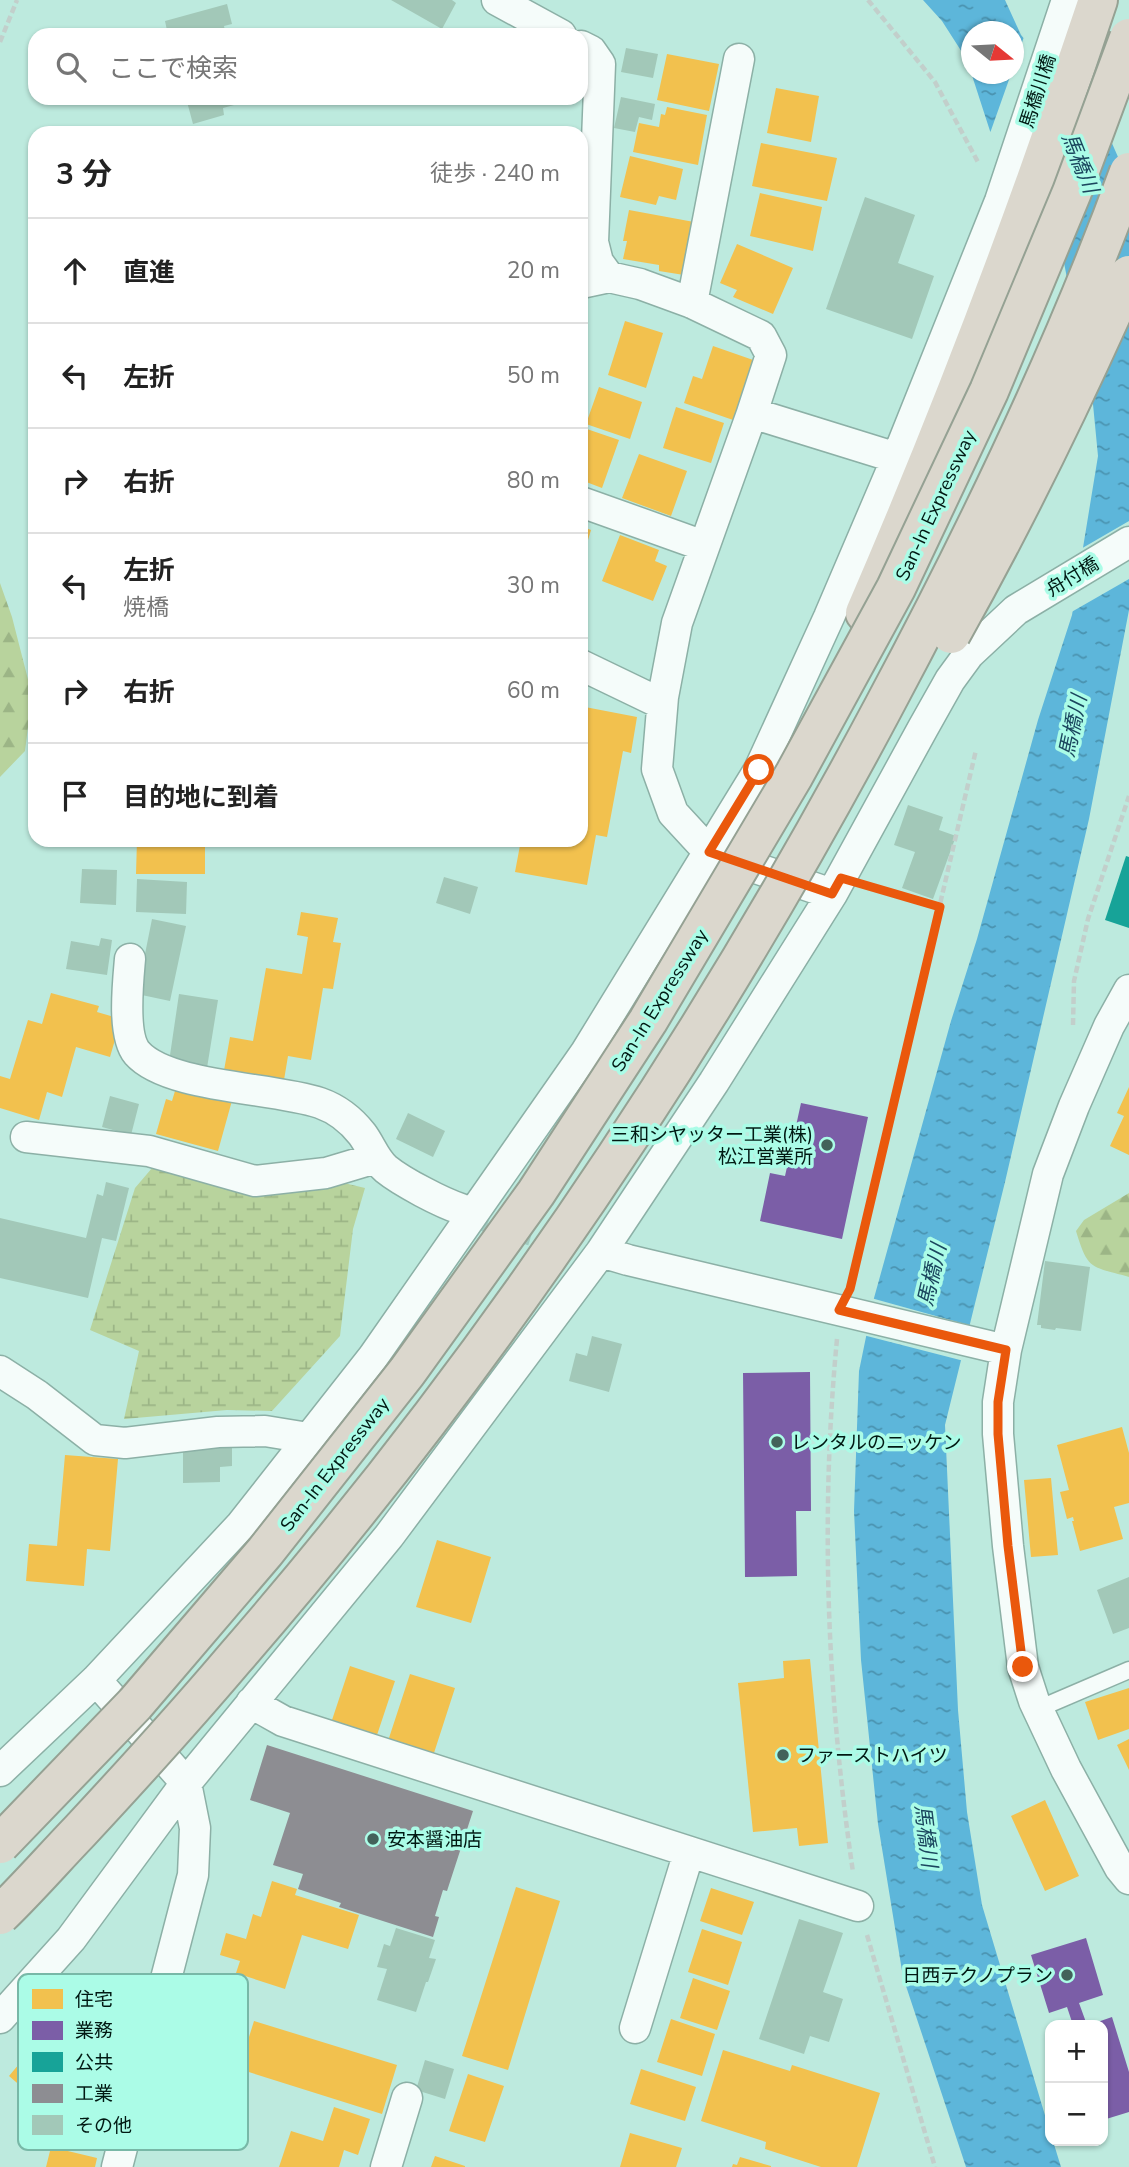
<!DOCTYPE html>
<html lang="ja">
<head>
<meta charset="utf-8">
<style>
	body { margin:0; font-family:"Nunito Sans","Noto Sans JP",sans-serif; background:#f6f6f6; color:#222 }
	.controls { position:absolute; right:21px; bottom:21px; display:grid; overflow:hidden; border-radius:14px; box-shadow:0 2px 5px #0004 }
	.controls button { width:63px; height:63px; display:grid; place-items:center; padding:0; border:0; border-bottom:2px solid #e0e0e0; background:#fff; color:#222; font:35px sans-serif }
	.compass { position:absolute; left:961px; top:21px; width:63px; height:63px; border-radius:50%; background:#fff; box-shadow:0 2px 5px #0004; rotate:108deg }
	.stop { position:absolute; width:21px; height:21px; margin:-16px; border:5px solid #ea580c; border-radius:50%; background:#fff }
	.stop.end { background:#ea580c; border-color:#fff; box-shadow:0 2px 7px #0008 }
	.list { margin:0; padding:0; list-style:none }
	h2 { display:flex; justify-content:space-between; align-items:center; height:91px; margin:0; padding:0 28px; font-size:30px }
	h2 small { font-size:23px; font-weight:400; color:#767676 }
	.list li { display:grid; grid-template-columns:46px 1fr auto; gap:21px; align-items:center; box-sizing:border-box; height:105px; padding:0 28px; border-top:2px solid #e0e0e0 }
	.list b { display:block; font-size:26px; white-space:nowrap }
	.list p { margin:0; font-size:23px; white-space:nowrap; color:#767676 }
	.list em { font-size:23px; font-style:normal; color:#767676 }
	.icon { flex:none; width:38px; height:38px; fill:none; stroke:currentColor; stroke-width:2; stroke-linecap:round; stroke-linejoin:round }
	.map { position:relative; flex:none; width:1129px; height:2167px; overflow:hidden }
	.search { position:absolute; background:#fff; box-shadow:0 2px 5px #0004; left:28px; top:28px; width:560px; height:77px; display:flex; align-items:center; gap:18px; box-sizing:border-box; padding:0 24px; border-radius:21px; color:#767676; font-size:26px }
	.panel { position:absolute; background:#fff; box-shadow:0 2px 5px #0004; left:28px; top:126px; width:560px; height:721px; border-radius:21px }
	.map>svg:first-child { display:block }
</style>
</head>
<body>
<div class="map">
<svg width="1129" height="2167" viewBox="0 0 1129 2167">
	<defs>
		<pattern id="forest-firs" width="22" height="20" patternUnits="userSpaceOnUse" patternTransform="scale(1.75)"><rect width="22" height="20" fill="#b8d39d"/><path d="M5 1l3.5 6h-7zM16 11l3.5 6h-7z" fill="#9cb586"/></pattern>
		<pattern id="wetland-marsh" width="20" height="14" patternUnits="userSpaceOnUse" patternTransform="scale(1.75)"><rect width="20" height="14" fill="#b8d39d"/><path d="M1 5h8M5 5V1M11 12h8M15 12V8" fill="none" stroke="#9cb586"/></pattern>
		<pattern id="water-ripples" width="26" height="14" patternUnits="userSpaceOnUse" patternTransform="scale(1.75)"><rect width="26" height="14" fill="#5db6da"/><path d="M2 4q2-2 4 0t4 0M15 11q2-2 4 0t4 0" fill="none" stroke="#4a93b0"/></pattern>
	</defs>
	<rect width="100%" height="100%" fill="#bdeade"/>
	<path fill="url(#forest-firs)" d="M0 583 12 617 32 695 25 751 0 777Z
		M1129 1193V1277C1091 1266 1088 1271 1076 1231L1084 1220Z"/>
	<path fill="url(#wetland-marsh)" d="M158 1161 344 1183 365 1188 353 1229 340 1336 272 1411 227 1410 124 1419 139 1351 90 1330 135 1188Z"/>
	<path fill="url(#water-ripples)" fill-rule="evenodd" d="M923 0H1005L1021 35 1111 141 1129 182V610L1089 819 1005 1182 945 1425 958 1710 967 1812 982 1905 1050 2132V2141H1053L1061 2167H966L903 1977 878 1824 861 1660 854 1511 859 1371 874 1298 951 1021 977 939 1038 720 1072 615 1098 456 1086 332 1070 294 1057 226 990 131 967 60 942 21ZM972 32H1014V74H972Z"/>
	<path fill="#bdeade" d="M1025 34 1061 76 1023 184 989 136 1011 74H1014V65Z
		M1129 521V579L1068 614 1079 550Z
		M871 1298 972 1326 964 1361 863 1335Z"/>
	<path fill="#f2c14e" d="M667 54 719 64 709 111 657 100Z
		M776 88 819 96 811 142 767 133Z
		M667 107 707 115 698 165 633 152 639 123 659 127 661 114 665 115Z
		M761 143 837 158 827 201 752 186Z
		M630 156 683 169 676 200 659 196 656 205 620 197Z
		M760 193 822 207 813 251 750 236Z
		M629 210 694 222 684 275 659 271V265L623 259 627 241H623Z
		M737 244 793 268 773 314 733 297 737 290 720 283Z
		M625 321 663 333 646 388 608 375Z
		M713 346 756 361 736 421 684 403 693 376 702 379Z
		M599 387 642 402 630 439 586 424Z
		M676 407 724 423 711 463 663 448Z
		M581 427 619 440 602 488 581 480Z
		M639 454 687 471 671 516 622 498Z
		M581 510 588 513 583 527 591 530 582 560Z
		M620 535 659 550 655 561 667 566 653 601 602 581Z
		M585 707 637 717 631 753 623 751 607 837 596 835 587 885 515 872 521 840 564 842 565 840H581V728Z
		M137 840H205V874H136Z
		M301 912 338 918 333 942 341 943 333 989 323 988 311 1060 288 1056 283 1086 223 1076 230 1037 253 1041 266 968 302 974 308 937 297 935Z
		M51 993 99 1006 97 1012 121 1019 110 1057 76 1047 62 1097 47 1092 39 1120 0 1108V1076L10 1079 28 1020 42 1024Z
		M178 1081 233 1097 218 1151 156 1134 166 1099 172 1101Z
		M1129 1087V1155L1110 1146 1124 1116 1117 1113Z
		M1122 1427 1129 1453V1503L1114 1507 1123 1539 1080 1551 1072 1521H1074L1073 1517 1067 1519 1060 1492 1069 1490 1057 1445Z
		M65 1455 118 1459 110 1551 87 1549 84 1586 26 1581 29 1544 57 1546Z
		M1051 1478 1058 1555 1031 1557 1024 1480Z
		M437 1540 491 1557 471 1623 416 1607Z
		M810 1659 828 1843 799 1846 797 1828 753 1832 738 1683 784 1678 783 1661Z
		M350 1666 395 1681 377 1735 332 1720Z
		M410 1674 455 1688 433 1756 388 1741Z
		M1129 1688V1729L1098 1740 1085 1702Z
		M1129 1739V1770L1117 1745Z
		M1045 1800 1079 1876 1045 1891 1011 1816Z
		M272 1881 297 1889 295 1895 359 1915 348 1949 302 1935 285 1989 236 1973 240 1961 220 1955 226 1933 246 1939 253 1914 261 1917Z
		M516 1887 560 1901 508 2070 462 2056Z
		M711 1888 754 1902 742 1935 700 1921Z
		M702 1929 742 1942 728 1985 688 1972Z
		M693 1978 730 1991 717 2030 680 2018Z
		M80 1991 111 2017 106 2023 111 2028 45 2107 9 2076Z
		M671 2019 715 2034 702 2076 657 2062Z
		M254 2021 397 2065 382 2114 239 2069Z
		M723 2050 790 2071 792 2065 880 2093 857 2167H821L765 2149 766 2142 701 2121Z
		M641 2069 696 2087 685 2121 630 2104Z
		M468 2074 504 2086 485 2142 449 2131Z
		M334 2107 370 2119 358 2155 344 2150 339 2167H279L291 2131 323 2141Z
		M630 2133 682 2148 676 2167H620Z
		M51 2147 97 2158 95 2167H46Z
		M435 2156 465 2166V2167H431Z
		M740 2157 771 2166V2167H732L733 2164 737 2165Z"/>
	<path fill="#7b5ea7" d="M801 1103 868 1117 842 1239 760 1221 770 1173 785 1176Z
		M810 1372 811 1511H796L797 1576 745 1577 743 1373Z
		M1086 1938 1103 1995 1079 2003 1087 2025H1073L1067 2007 1049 2013 1031 1955Z
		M1112 2017 1129 2072V2112L1103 2120V2025H1089Z"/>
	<path fill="#17a398" d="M1126 856 1129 857V928L1105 920Z"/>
	<path fill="#8d8d92" d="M267 1745 473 1811 447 1891 443 1890 435 1916 439 1917 433 1937 339 1907 341 1903 298 1889 303 1874 273 1865 290 1813 250 1800Z"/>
	<path fill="#a2c8b8" d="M391 0H452L456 3 442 29Z
		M227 4 232 24 224 26 226 35H168L165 21Z
		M626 48 658 54 653 78 621 72Z
		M621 97 655 104 652 120 639 117 635 132 614 128Z
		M186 98H244L245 102 223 108 224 115 193 124Z
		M865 197 915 215 898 263 934 276 912 339 826 309Z
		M908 805 943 817 939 830 956 836 933 899 902 888 915 852 894 845Z
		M82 869 117 870 116 905 80 903Z
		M444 877 478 887 470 914 436 903Z
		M137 879 187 882 186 914 136 912Z
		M152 919 186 926 170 1001 137 994Z
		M101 938 112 940 107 975 66 969 71 941 99 946Z
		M179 994 218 1000 207 1068 169 1062Z
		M110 1096 139 1104 131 1135 102 1127Z
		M408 1113 445 1131 433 1157 396 1139Z
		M106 1182 129 1188 116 1241 102 1238 88 1298 0 1278V1218L86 1238 97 1194 103 1196Z
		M1045 1261 1090 1267 1081 1331 1056 1328 1055 1330 1041 1328V1325H1037Z
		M592 1336 622 1344 609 1392 569 1381 576 1353 587 1356Z
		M232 1443V1466L220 1467V1482L183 1483V1444Z
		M1129 1577V1628L1113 1634 1097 1590Z
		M799 1919 843 1933 823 1992 843 1999 829 2042 810 2036 804 2054 759 2039Z
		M396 1928 435 1940 429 1958 436 1959 428 1982H426L416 2012 377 2000 387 1969 377 1967 384 1944 390 1946Z
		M425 2060 454 2069 445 2099 416 2090Z"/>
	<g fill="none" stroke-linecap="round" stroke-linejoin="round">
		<path stroke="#a1cbc0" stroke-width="30" stroke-dasharray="30 15" stroke-linecap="butt" d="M461 1209 601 1252"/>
		<g stroke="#8cb0a6" stroke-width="19">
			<path id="service" d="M1038 1709 1129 1670"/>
		</g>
		<g stroke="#8cb0a6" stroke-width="33">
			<path id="minor" d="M497 0 561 35
				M581 46 591 51 600 64 593 242 598 262 609 277 640 284 692 303 761 336 771 355 752 413
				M581 283 609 277
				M692 303 739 59
				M581 502 704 546
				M581 665 662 704
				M832 894 709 852 673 813 657 769 663 697 677 623 752 413 897 458
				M130 959C128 982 122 1035 137 1053 168 1088 273 1087 320 1103 337 1109 351 1120 362 1134 371 1146 375 1160 386 1169 402 1182 442 1203 461 1209
				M1129 990 1109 1026 1074 1106 1048 1174 1006 1350 998 1402V1434L1008 1546 1023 1667 1034 1701 1066 1769 1120 1868 1129 1879
				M26 1137 149 1151 255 1181 326 1173 376 1158
				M601 1252 628 1260 1006 1350
				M0 1371 37 1395 95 1440 125 1443 218 1432 265 1431 308 1438
				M96 1680 186 1783 195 1828 193 1875 117 2167
				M251 1703 283 1721 858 1906
				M0 1771 96 1680 241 1525 373 1357 586 1052 759 770 829 617 897 458 1000 201 1067 0
				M0 2018 71 1939 186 1783 389 1536 601 1252 714 1082 832 894 923 728 950 680 969 654 1016 610 1129 542
				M635 2028 689 1852
				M386 2167 407 2098"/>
		</g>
		<g stroke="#95a193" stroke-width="42">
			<path id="motorway" d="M865 613C952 412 1029 208 1098 0"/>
		</g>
		<path stroke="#c2cfcb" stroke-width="4.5" stroke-dasharray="7 3.5" stroke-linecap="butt" d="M868 0 935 82 979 164
			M0 42 17 0
			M870 887 940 907
			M1073 1025 1074 981 1088 919 1129 796
			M852 1281 976 750
			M837 1339C820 1516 827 1696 853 1872
			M867 1935 935 2167"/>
		<use href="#service" stroke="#f5fcfa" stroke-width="16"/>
		<use href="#minor" stroke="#f5fcfa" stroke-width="30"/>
		<use href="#motorway" stroke="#dbd7cd" stroke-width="38"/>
		<g stroke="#95a193" stroke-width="42" stroke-linecap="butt">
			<path id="motorway-bridge" d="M951 634C1016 518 1075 397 1129 275
				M0 1844 135 1704 265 1552 407 1372 536 1193 648 1021 794 775 896 588 989 391 1072 192 1129 38
				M0 1915C28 1888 53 1859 80 1831 132 1775 184 1718 234 1659 487 1368 703 1047 884 706 976 534 1062 356 1129 172"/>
		</g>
		<use href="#motorway-bridge" stroke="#dbd7cd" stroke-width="38"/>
	</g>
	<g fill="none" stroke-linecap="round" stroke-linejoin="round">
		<path stroke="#ea580c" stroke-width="9" d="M759 770 709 852 832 894 841 878 940 907 850 1289 839 1310 1006 1350 998 1402V1434L1008 1546 1023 1667"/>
	</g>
	<g fill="#43625a" stroke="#abfce7" stroke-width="2.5">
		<circle cx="827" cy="1145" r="7"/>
		<circle cx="777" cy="1442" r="7"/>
		<circle cx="783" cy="1755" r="7"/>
		<circle cx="373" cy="1839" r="7"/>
		<circle cx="1067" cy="1975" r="7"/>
	</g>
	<g text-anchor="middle" stroke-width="7" stroke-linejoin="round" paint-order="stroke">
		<g font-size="19" fill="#011913" stroke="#abfce7">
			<text transform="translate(1037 91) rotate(-72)" y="7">馬橋川橋</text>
			<text transform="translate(935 505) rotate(-65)" y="7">San-In Expressway</text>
			<text transform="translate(1072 576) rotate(-31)" y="7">舟付橋</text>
			<text transform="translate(659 1000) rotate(-58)" y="7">San-In Expressway</text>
			<text transform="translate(334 1464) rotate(-52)" y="7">San-In Expressway</text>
		</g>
		<g font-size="19" fill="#011913" stroke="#abfce7" text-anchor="start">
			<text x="813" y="1141" text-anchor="end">三和シヤッター工業(株)<tspan x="813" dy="22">松江営業所</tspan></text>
			<text x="791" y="1449">レンタルのニッケン</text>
			<text x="797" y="1762">ファーストハイツ</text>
			<text x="387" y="1846">安本醤油店</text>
			<text x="1053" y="1982" text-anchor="end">日西テクノプラン</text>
		</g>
		<g font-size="21" font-style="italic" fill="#1b465e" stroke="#abfce7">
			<text transform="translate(1080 163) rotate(68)" y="7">馬橋川</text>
			<text transform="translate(1073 726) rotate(-78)" y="7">馬橋川</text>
			<text transform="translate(932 1275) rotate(-77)" y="7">馬橋川</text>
			<text transform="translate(926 1836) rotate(83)" y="7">馬橋川</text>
		</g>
	</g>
	<rect x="18" y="1974" width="230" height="176" rx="10" fill="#abfce7" stroke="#78b8a7" stroke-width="2"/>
	<rect x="32" y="1989" width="31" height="20" fill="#f2c14e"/>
	<rect x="32" y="2021" width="31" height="19" fill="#7b5ea7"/>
	<rect x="32" y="2052" width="31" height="20" fill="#17a398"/>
	<rect x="32" y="2084" width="31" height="19" fill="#8d8d92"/>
	<rect x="32" y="2115" width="31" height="20" fill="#a2c8b8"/>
	<g font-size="19" fill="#011913">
		<text x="75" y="2006">住宅</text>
		<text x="75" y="2037">業務</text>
		<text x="75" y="2069">公共</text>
		<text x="75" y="2100">工業</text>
		<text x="75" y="2132">その他</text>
	</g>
</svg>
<div class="controls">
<button>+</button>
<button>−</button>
</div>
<svg class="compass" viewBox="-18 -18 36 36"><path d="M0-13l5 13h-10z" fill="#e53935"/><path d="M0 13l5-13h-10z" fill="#767676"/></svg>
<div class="stop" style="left:759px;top:770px"></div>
<div class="stop end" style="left:1023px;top:1667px"></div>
<div class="search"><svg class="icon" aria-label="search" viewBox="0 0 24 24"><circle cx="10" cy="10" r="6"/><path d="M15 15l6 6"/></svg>ここで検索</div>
<section class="panel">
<h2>3 分<small>徒歩 · 240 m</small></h2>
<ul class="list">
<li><svg class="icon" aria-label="ahead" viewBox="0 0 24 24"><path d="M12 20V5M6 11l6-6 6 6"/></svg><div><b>直進</b></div><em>20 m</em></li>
<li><svg class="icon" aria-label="left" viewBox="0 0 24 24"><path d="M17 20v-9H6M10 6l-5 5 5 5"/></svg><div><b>左折</b></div><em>50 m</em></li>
<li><svg class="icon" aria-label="right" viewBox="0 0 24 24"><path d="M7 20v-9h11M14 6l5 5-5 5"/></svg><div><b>右折</b></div><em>80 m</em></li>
<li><svg class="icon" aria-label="left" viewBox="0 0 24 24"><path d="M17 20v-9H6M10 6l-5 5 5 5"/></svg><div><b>左折</b><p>焼橋</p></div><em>30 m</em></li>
<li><svg class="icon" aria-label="right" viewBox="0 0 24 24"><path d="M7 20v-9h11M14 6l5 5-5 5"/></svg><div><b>右折</b></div><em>60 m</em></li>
<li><svg class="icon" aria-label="arrive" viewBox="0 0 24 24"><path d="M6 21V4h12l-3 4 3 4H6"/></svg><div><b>目的地に到着</b></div></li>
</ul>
</section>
</div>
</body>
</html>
